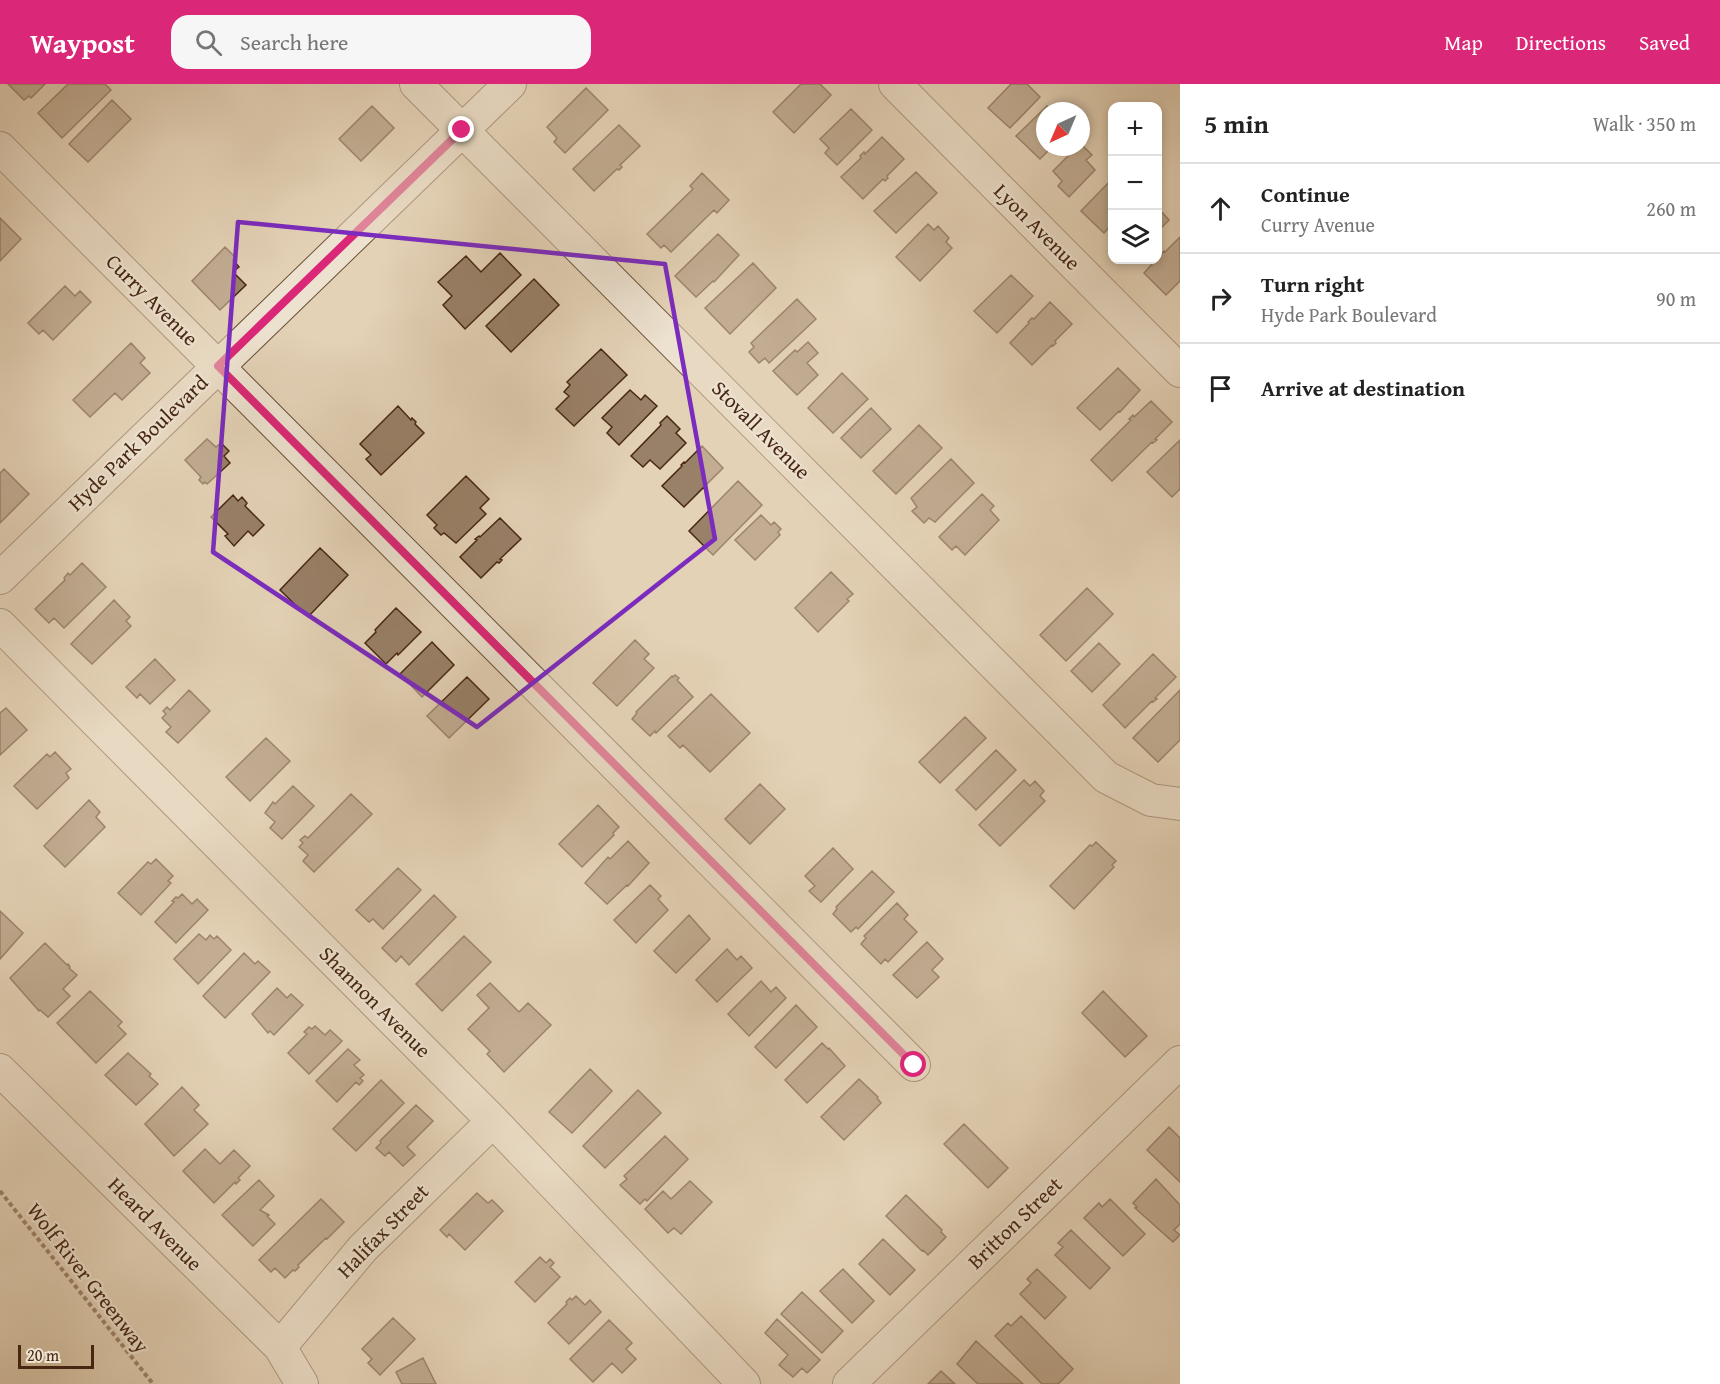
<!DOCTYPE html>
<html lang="en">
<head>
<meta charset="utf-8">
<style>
	body { margin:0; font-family:"Gentium Book Plus",serif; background:#f6f6f6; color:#222 }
	.controls { position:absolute; right:18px; top:18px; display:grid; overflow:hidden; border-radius:12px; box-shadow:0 3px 9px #0003 }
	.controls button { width:54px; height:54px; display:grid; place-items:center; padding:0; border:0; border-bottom:2px solid #e0e0e0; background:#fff; color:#222; font:30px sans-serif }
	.compass { position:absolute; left:1036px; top:18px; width:54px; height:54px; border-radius:50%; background:#fff; box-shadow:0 3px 9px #0003; rotate:224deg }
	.scale { position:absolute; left:18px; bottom:15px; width:76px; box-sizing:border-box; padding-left:6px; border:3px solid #472712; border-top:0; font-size:16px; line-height:21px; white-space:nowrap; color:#472712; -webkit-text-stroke:4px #ede2d0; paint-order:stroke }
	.stop { position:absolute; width:18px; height:18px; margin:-14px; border:4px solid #db2777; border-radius:50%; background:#fff }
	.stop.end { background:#db2777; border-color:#fff; box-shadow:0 2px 6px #0008 }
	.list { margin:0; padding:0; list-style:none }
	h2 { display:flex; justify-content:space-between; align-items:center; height:78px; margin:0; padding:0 24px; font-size:26px }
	h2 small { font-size:20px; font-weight:400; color:#767676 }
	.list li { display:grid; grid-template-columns:39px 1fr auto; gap:18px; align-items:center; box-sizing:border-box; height:90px; padding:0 24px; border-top:2px solid #e0e0e0 }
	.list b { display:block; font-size:22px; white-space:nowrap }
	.list p { margin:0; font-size:20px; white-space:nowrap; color:#767676 }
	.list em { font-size:20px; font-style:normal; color:#767676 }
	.icon { flex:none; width:33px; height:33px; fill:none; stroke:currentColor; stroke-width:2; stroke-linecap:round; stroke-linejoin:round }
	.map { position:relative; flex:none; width:1180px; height:1300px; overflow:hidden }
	header { display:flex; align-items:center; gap:36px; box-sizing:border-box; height:84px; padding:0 30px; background:#db2777; color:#fff }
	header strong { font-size:28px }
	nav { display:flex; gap:33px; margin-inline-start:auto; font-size:21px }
	.search { width:420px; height:54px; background:#f6f6f6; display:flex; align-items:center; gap:15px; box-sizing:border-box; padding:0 21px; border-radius:18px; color:#767676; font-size:22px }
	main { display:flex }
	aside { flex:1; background:#fff }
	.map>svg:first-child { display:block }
</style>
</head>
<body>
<header>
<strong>Waypost</strong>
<div class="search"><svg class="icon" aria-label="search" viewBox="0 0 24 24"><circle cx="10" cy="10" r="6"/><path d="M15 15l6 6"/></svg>Search here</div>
<nav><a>Map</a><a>Directions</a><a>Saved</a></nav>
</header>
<main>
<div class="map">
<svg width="1180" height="1300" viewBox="0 0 1180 1300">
	<rect width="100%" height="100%" fill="#e4d2b7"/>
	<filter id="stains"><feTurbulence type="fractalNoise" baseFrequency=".00333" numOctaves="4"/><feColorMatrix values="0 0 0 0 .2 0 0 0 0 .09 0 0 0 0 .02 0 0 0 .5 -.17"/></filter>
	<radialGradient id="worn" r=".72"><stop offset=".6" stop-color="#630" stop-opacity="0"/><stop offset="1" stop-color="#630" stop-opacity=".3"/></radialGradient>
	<path fill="#998068" stroke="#472712" stroke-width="1.5" d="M8 0H45L31 14 29 12 24 16Z
		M68 0H105L111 6 62 54 38 29Z
		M801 0H820L831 11 794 49 773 28Z
		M1011 0H1027L1040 13 1010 44 988 24Z
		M586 4 608 26 565 69 554 58 557 54 547 43Z
		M112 16 131 35 88 78 69 60Z
		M372 22 394 44 361 77 339 55Z
		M1047 22 1052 27H1045V63H1052L1040 75 1016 52Z
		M851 25 872 46 837 81 825 69 829 64 820 55Z
		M619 41 640 62 620 81 622 83 619 86 617 85 594 107 573 85Z
		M882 53 904 75 887 92 888 94 885 97 883 95 863 115 841 93 861 74 860 72 864 68 865 70Z
		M1081 60 1092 71 1086 76 1095 86 1069 113 1058 102 1062 97 1053 87 1077 63H1081Z
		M916 88 937 109 896 149 874 127Z
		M702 89 729 116 717 129 714 126 671 168 664 161 661 164 647 150 693 105 690 102Z
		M1112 95V140L1104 149 1081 127Z
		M1158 124 1169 136 1158 147Z
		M0 134 21 155 0 177Z
		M928 140 934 146 938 142 949 154 946 158 952 164 920 197 896 173Z
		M718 150 739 171 714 198 713 197 696 213 675 192Z
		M1180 153V197L1166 211 1144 189 1164 167 1165 168Z
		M225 163 236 174 233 176 239 183 233 188 246 201 220 226 192 197Z
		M500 169 521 191 465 245 443 221 452 212 438 198 466 172 481 188Z
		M753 179 776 204 730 250 705 224Z
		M1011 191 1033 212 997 249 974 227Z
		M534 195 559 221 511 268 486 242Z
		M65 202 75 212 80 207 91 218 53 256 43 246 39 250 28 239Z
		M797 215 816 235 769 279 765 274 759 279 749 268 754 263 751 259Z
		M1050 218 1072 240 1055 257 1056 259 1053 262 1052 261 1032 281 1010 259 1029 239 1028 238 1032 234 1034 235Z
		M808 258 818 269 807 279 818 291 797 311 773 287 795 266 797 268Z
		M131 259 145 274 140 279 150 289 122 316 115 309 90 333 73 316Z
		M601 265 627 291 574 342 556 325 569 312 564 308 570 301 567 298Z
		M1118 284 1140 306 1120 328 1119 327 1100 346 1077 324Z
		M842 289 868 315 833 349 808 324Z
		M630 306 641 316 645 311 657 322 619 361 607 349 612 343 602 334Z
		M1151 317 1172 338 1155 355 1157 356 1153 359 1152 358 1112 397 1091 376 1131 336 1129 335 1133 331 1134 333Z
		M398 322 411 336 412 334 416 338 415 340 424 349 381 391 366 375 371 371 360 360Z
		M871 324 891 345 861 374 841 354Z
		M667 332 680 345 676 349 686 359 660 385 650 376 643 383 631 372 661 341 660 339Z
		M919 341 942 364 896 410 873 387Z
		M207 355 216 363 221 359 229 367 224 372 230 379 207 400 205 398 203 400 199 396 201 393 185 376Z
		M1180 356V405L1172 413 1147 388Z
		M702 362 723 384 707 400 705 405 703 404 684 423 662 402 682 382 681 381 684 378 685 379Z
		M951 375 974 399 935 438 929 434 924 439 912 427 917 423 911 414Z
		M4 385 29 410 0 439V389Z
		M466 392 489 415 480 424 486 430 456 459 444 449 441 451 434 444 437 441 427 431Z
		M738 397 762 421 713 471 689 447Z
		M982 410 994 422 990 426 999 436 965 471 956 462 952 466 939 453Z
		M233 411 238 417 242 413 247 419 245 422 264 441 253 452 248 447 234 462 225 452 228 450 211 433Z
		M761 431 771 441 774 438 781 445 778 448 780 451 755 476 735 456Z
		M500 434 521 455 500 475 502 476 499 479 497 478 481 494 460 473 477 456 475 455 479 452 480 453Z
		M320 464 348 491 308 533 280 506Z
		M82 479 106 503 64 544 54 534 49 539 35 525 65 496 64 494 68 489 70 491Z
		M831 488 853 510 847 515 849 517 818 548 795 524Z
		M1087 504 1113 530 1066 577 1040 551Z
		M114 516 130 533 126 537 131 542 92 580 71 560Z
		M396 524 421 548 398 571 397 569 386 580 365 559 376 548 375 546Z
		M635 556 649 570 644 575 654 584 617 622 593 599Z
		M432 558 454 581 422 613 400 590Z
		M1099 559 1120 580 1092 608 1071 587Z
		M1153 570 1176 593 1155 614 1157 615 1153 618 1152 617 1125 644 1103 621Z
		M155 575 175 596 150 620 140 610 137 614 126 603Z
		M675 591 679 594 677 596 693 613 656 649 655 647 650 652 632 635 637 629 636 628 672 592 673 593Z
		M467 593 489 615 449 654 427 632Z
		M189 606 210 627 178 659 166 648 171 643 162 634 166 630 163 627 167 623 170 626Z
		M1180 606V656L1158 678 1133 654Z
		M711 610 750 649 710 688 683 661 680 664 668 652Z
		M6 624 27 646 0 671V629Z
		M965 633 986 654 940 699 919 678Z
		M266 654 290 677 250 717 226 693Z
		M996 666 1016 686 976 726 956 706Z
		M55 668 71 685 66 689 69 694 37 725 14 702 47 670 50 673Z
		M1024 696 1030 702 1035 697 1044 707 1040 712 1045 717 1000 762 979 741Z
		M760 700 785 725 750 760 725 735Z
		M293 702 314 722 282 755 270 744 275 738 265 729 273 718 275 720Z
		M351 710 372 730 314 788 303 777 308 771 299 763 303 759 300 756 305 752 308 754Z
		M89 716 100 728 96 733 105 743 65 783 44 762Z
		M598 721 619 743 613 749 614 751 582 783 559 760Z
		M628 757 649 779 628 802 627 801 607 820 585 799 608 773 610 775Z
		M1096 758 1116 777 1112 781 1114 783 1074 825 1050 802 1090 761 1092 762Z
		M833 764 853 785 821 818 809 807 815 802 805 792Z
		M156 775 173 792 168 797 171 799 141 831 118 809 148 778 151 780Z
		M398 784 421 806 383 845 373 835 369 838 356 826Z
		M872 787 894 808 858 845 856 843 851 848 833 830 837 825 836 823Z
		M650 801 661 812 658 815 668 826 636 859 614 836Z
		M182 810 192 820 197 815 208 826 176 859 155 838 174 818 172 817 176 813 178 814Z
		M434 811 456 833 409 881 401 872 396 878 382 864Z
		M897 819 908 831 904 835 917 848 888 878 885 875 881 880 861 860 866 854 864 852Z
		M0 827 23 849 0 875Z
		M689 831 710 855 676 889 654 867Z
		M199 850 206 856 210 851 214 855 217 852 231 866 198 900 174 875Z
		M464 852 491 878 442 927 416 900Z
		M927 858 943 875 932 886 939 893 917 914 893 891Z
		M45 859 67 881 68 880 70 883 69 884 77 891 63 905 70 912 48 933 40 926 39 927 10 894Z
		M727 865 737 876 741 872 752 884 717 918 696 896Z
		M244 869 255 880 258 877 270 888 225 934 203 912Z
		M761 897 771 908 776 903 786 914 749 952 728 930Z
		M490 899 519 928 528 919 551 941 504 988 487 970 490 967 468 945 489 924 477 911Z
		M277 904 287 914 291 910 303 921 274 951 270 947 268 949 252 930Z
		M90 907 122 938 118 942 126 950 96 979 57 939Z
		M1103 907 1147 952 1125 973 1082 929Z
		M796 921 817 943 776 984 755 963Z
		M315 942 325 951 330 946 342 957 309 990 288 969 307 950 304 948 309 943 312 945Z
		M822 959 828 965 829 964 845 982 807 1019 785 996Z
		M348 965 360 976 354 981 364 991 360 994 363 997 359 1001 356 998 337 1018 316 997Z
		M128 969 151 990 149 992 158 1000 136 1021 105 991Z
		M590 985 612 1007 572 1049 549 1028Z
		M859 995 878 1013 877 1014 881 1019 844 1056 821 1033Z
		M381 996 404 1019 356 1067 333 1045Z
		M182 1003 199 1021 194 1026 208 1040 174 1072 145 1040Z
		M638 1006 661 1029 605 1084 583 1062Z
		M416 1021 433 1037 407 1063 415 1071 403 1082 389 1068 385 1072 376 1064 381 1059 380 1057Z
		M964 1040 1008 1084 988 1104 944 1060Z
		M1169 1043 1180 1054V1098L1147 1066Z
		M665 1052 688 1075 647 1117 645 1115 640 1120 620 1101 627 1095 624 1092Z
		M205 1065 220 1080 234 1066 250 1082 238 1094 240 1096 236 1100 235 1098 214 1119 183 1087Z
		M1156 1095 1180 1121V1140L1174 1146 1180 1151 1173 1158 1135 1124 1137 1123 1133 1119Z
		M259 1096 274 1112 260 1126 269 1131 267 1132 275 1140 253 1162 222 1131Z
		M690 1097 712 1118 681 1150 674 1144 668 1149 645 1125 663 1107 671 1115Z
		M477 1109 488 1119 492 1116 503 1127 465 1166 449 1150 447 1153 440 1146Z
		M906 1111 942 1146 941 1148 946 1153 928 1171 923 1166 922 1167 886 1132Z
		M321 1115 344 1138 327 1155 326 1154 298 1181 299 1183 295 1187 293 1186 285 1194 275 1184 271 1188 259 1176Z
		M1110 1115 1145 1150 1123 1172 1084 1134 1099 1119 1102 1123Z
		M1071 1146 1110 1184 1090 1205 1055 1171 1063 1163 1058 1159Z
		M883 1155 915 1186 890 1211 859 1180Z
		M540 1173 546 1179 550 1175 554 1179 550 1183 560 1193 535 1218 515 1198Z
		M843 1185 874 1217 852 1239 820 1207Z
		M1037 1185 1066 1213 1045 1235 1020 1210 1031 1199 1027 1195Z
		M802 1208 843 1247 822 1269 781 1230Z
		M576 1212 585 1221 590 1216 601 1228 569 1260 548 1239 567 1220 566 1218 570 1214 572 1216Z
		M1021 1232 1073 1285 1058 1300H1042L995 1252 1008 1239 1011 1242Z
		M393 1234 415 1255 380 1291 368 1279 372 1275 362 1265Z
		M777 1235 820 1276 807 1289 802 1284 793 1293 779 1281 788 1271 765 1249Z
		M609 1236 632 1259 626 1265 636 1275 622 1289 612 1279 593 1298 570 1275Z
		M976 1257 1023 1300H978L957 1280Z
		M423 1274 436 1300H402L396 1288Z
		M941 1287 955 1300H928Z"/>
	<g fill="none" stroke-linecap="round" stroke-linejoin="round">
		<g stroke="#6e523b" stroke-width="34">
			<path id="minor" d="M416 0 1106 693 1151 716 1180 720
				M895 0 1180 287
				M0 64 914 981
				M0 494 510 0
				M0 541 493 1037 744 1300
				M0 986 280 1263 302 1300
				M280 1263 363 1164 493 1037
				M849 1300 1180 978"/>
		</g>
		<path stroke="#472712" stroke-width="4" stroke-dasharray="4.5 3" stroke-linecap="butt" d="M0 1107 153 1300"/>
		<use href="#minor" stroke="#ede2d0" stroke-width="32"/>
	</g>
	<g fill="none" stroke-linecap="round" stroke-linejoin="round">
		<path stroke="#db2777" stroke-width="8" d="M462 46 218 282 914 981"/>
	</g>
	<path d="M0 0H1180V1300H0ZM238 138 665 180 715 455 477 643 213 468Z" fill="#e4d2b7" fill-opacity=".55" fill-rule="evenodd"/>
	<path fill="none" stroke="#7b2cbf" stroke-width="4.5" stroke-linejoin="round" d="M238 138 665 180 715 455 477 643 213 468Z"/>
	<g text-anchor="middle" stroke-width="4.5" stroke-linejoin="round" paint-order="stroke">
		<g font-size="21" fill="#472712" stroke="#ede2d0">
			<text transform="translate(1037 143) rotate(45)" y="7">Lyon Avenue</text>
			<text transform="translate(152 216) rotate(45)" y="7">Curry Avenue</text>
			<text transform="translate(761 346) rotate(45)" y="7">Stovall Avenue</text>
			<text transform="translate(138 359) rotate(-44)" y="7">Hyde Park Boulevard</text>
			<text transform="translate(375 918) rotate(45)" y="7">Shannon Avenue</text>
			<text transform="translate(1015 1139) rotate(-44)" y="7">Britton Street</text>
			<text transform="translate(155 1140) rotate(45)" y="7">Heard Avenue</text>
			<text transform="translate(383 1147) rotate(-46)" y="7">Halifax Street</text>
			<text transform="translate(88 1194) rotate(52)" y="7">Wolf River Greenway</text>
		</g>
	</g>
	<rect width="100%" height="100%" filter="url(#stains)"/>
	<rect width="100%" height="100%" fill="url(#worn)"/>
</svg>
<div class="controls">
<button>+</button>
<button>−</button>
<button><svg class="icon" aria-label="layers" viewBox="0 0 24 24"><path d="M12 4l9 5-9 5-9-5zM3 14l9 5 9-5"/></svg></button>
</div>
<svg class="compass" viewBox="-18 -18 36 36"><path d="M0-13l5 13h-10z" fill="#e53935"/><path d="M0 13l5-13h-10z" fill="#767676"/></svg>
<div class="scale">20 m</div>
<div class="stop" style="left:914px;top:981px"></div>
<div class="stop end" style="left:462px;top:46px"></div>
</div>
<aside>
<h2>5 min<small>Walk · 350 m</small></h2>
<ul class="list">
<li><svg class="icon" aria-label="ahead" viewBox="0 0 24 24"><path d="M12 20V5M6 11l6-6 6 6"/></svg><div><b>Continue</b><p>Curry Avenue</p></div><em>260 m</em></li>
<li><svg class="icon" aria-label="right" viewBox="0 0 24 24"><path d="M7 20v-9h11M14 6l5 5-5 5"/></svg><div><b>Turn right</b><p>Hyde Park Boulevard</p></div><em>90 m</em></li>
<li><svg class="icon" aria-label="arrive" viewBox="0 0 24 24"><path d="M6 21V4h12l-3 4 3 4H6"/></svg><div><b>Arrive at destination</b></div></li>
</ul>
</aside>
</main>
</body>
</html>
